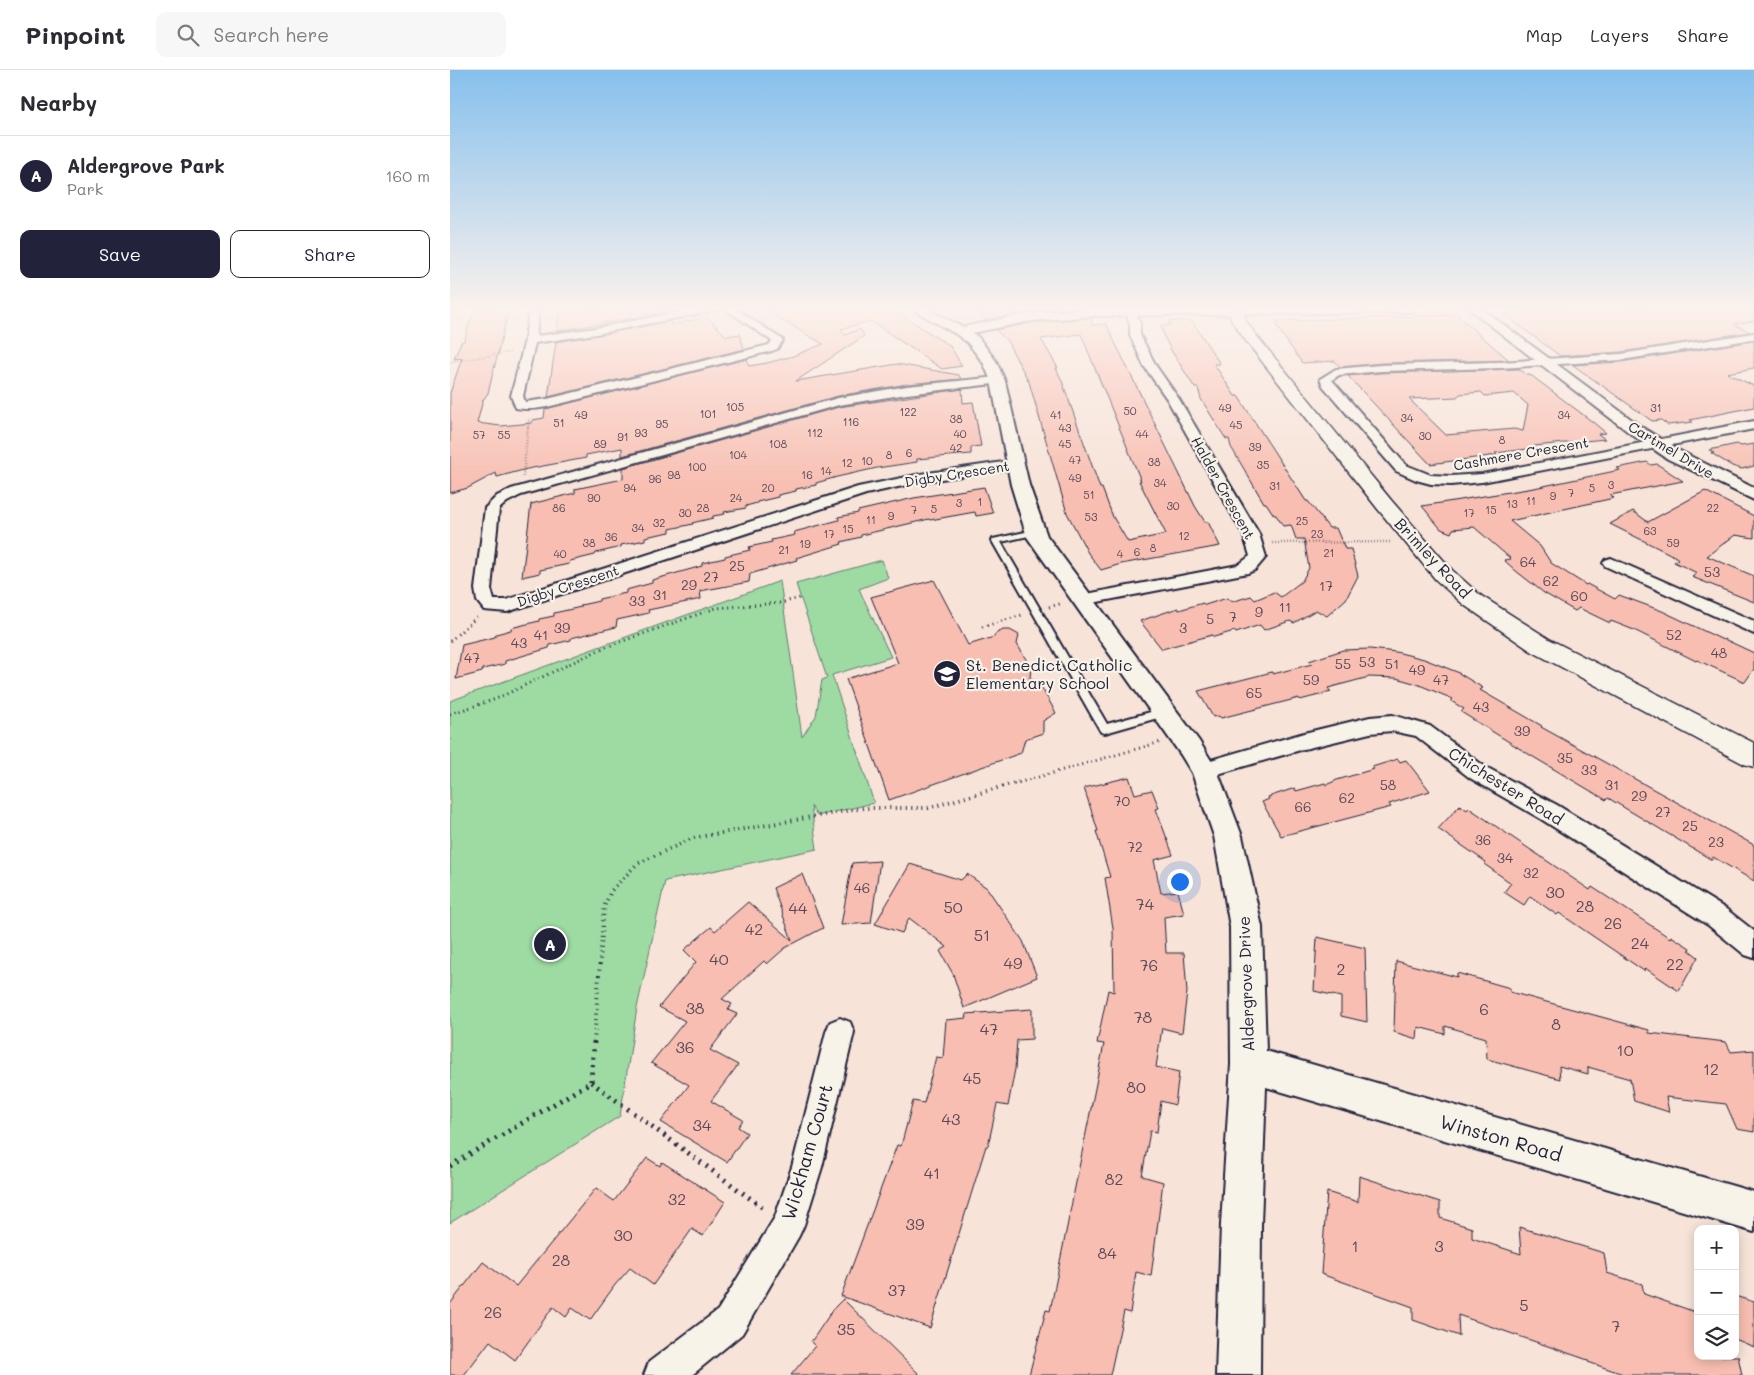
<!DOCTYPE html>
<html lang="en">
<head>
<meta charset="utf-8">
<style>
	body { margin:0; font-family:Mali,sans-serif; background:#f7f7f7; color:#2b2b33 }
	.controls { position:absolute; right:15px; bottom:15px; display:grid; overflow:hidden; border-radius:10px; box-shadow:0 2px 12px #0003 }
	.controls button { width:45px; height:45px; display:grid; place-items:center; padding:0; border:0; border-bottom:1px solid #e1e1e2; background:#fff; color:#2b2b33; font:25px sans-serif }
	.you { position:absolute; left:729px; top:811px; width:18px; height:18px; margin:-12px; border:4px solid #fff; border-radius:50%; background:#1a73e8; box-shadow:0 0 0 8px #1a73e833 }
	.badge { display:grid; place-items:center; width:32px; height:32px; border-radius:50%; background:#22223b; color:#fff; font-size:16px; font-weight:700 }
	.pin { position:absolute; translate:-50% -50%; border:2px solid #fff; box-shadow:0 1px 5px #0006 }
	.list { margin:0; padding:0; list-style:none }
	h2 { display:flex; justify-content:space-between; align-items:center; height:65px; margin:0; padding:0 20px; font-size:21px }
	h2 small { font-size:16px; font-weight:400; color:#7c7c81 }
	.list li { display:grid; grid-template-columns:32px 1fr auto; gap:15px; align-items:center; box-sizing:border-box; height:80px; padding:0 20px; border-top:1px solid #e1e1e2 }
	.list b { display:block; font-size:19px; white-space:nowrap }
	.list p { margin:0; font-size:16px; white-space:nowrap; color:#7c7c81 }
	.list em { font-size:16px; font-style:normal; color:#7c7c81 }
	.actions { display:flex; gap:10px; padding:15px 20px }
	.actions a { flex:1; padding:11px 0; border:1px solid #22223b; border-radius:10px; text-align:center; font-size:18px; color:#22223b }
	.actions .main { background:#22223b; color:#fff }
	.icon { flex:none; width:28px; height:28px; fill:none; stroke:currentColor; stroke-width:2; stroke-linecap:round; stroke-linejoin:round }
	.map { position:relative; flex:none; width:1304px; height:1305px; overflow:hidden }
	header { display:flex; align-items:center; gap:30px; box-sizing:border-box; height:70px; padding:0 25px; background:#fff; border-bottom:1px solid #e1e1e2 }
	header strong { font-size:24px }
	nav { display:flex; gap:28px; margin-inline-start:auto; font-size:18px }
	.search { width:350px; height:45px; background:#f7f7f7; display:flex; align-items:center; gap:12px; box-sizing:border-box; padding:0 18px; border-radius:10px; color:#7c7c81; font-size:19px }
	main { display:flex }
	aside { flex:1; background:#fff }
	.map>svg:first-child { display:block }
</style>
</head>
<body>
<header>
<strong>Pinpoint</strong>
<div class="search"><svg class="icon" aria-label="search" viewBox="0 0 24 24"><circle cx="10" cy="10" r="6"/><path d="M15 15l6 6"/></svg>Search here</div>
<nav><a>Map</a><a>Layers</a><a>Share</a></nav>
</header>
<main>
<aside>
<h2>Nearby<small></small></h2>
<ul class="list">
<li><span class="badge">A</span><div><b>Aldergrove Park</b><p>Park</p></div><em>160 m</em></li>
</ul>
<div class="actions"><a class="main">Save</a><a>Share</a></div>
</aside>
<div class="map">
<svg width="1304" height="1305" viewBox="0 0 1304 1305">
	<rect width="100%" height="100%" fill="#f7e3d8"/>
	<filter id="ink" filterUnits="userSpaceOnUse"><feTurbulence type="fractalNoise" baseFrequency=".02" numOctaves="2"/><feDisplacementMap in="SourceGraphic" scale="10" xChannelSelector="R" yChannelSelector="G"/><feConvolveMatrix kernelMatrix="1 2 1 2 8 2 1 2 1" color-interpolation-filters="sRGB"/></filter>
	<g filter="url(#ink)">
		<path fill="#9ddba3" stroke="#607e6f" d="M432 490 438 508 409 519 441 587 382 605 424 733 367 746 361 736 367 779 215 811 187 938 170 1046 0 1153V631L330 511 352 667 366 646 372 610 377 608 346 514Z"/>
		<path fill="#f8beb1" stroke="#22223b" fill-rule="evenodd" d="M41 238H59L38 323 33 330 27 353 51 356 82 353 83 350 94 348 95 339 297 289 299 296 317 293 343 286 373 274 311 238H451L452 243 450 244 500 276 512 296 492 299 421 251 391 259 395 265 410 259 414 266 346 311 447 294 509 305 511 309 457 314 388 326 172 386V378L136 385V388L77 399 47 407 46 403 18 418 0 423V323L12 288 4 289 11 272 14 271 24 240Z
			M110 238H141V241L168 238H217L218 242 107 261Z
			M523 238H626L581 241 536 250Z
			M1145 238H1304V251L1284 254 1300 262 1171 282 1110 286 1054 244 1062 243 1060 242Z
			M1002 245 1008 246 1059 290 931 293 890 297 885 291 852 293 825 254 829 253 827 251Z
			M257 247 276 266 290 264 294 279 98 327 106 272 220 251 221 255Z
			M642 248V255L656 254 745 436 755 452H758L770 476 671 494 651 500 638 483 617 443 579 312 557 271 546 260 581 253ZM631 264 691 411H689L716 464 678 472 663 447 652 418H650L612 311 606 298H608L591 269Z
			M719 251H742L770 294H764L785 326H788L856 431H858L879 458H886L895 479H901L908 506 896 529 877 546 866 540 844 553 840 551 814 560 810 555 786 563 784 561 764 567 762 565 712 579 690 551 728 538 729 540 753 533 755 535 777 528 781 532 801 526 805 530 824 522 831 527 852 511 859 498 854 469H846L841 455 833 456 826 445H824L816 433H814L781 377 779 369H776L769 358 751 329 748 318H745L721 280 714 267 711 255H720Z
			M1304 271V298L1277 303 1304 316V337L1240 350 1243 352 1218 355 1211 350 1202 351 1123 295 1171 292Z
			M1069 299 1076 304 1082 306 1144 353 1156 363 1148 364 1155 369 1084 376 1086 378 1045 383 1047 385 980 394 898 306 931 303ZM1031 322 1035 326 1064 323 1078 335 1073 361 1064 359 996 365 959 329 1007 327 1010 324Z
			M512 319 513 333 523 332 531 376 521 377V384L467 389V392L427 398 387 407 366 413V415L346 419V421L328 425V427L307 432V433L296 436V438L274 442 275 444 263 446V448L242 453 243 454 220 459V462L195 467V470L171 475V477L146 483 145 485 120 491 119 494 90 500V503L72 507 81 434 125 423V419L173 409V398L389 337Z
			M1287 374 1291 376 1304 374V396L1292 399 1282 396 1261 383H1264L1259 380Z
			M1197 392 1201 395 1207 394 1233 411 1160 425 1164 428 1060 451 1090 476 1101 493 1136 515 1137 514 1165 529 1169 525 1212 541 1273 570 1274 569 1304 583V599L1295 612 1247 590 1246 591 1184 560 1161 551 1160 553 1129 538 1125 541 1094 523 1066 501 1054 490 1061 489 1024 457 1003 459 1001 463 991 459 972 436 1084 418 1170 400 1167 398Z
			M534 417 543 443 526 446 525 442 480 450 479 449 411 465V467L391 472 392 474 346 488 347 490 300 504 299 512 250 521 251 529 198 540 199 543 167 550 166 557 121 568V570L100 575 99 578 55 591V594L33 599 32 602 6 609 12 575 45 567 46 564 61 560V558L89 551V549L104 546V543L131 537V535L149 531V529L176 523V520L202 513V510L252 496V493L275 488V486L300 480 299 477 322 472 321 470 345 465 344 462 389 450 388 447 408 443V441L464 428Z
			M1255 421 1304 446V468L1285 465 1257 486 1304 506V532L1242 507 1247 503 1224 492 1228 489 1226 487 1160 454 1183 441 1198 452Z
			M484 510 518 575 544 567 545 564 553 560H560L569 565 567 574 581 598 580 608 589 613 606 643 593 651V663L575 669 571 683 439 730 396 609 448 593 421 527Z
			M920 579 946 582 974 589 1007 602 1033 618 1030 620 1092 656 1091 657 1304 775V811L1263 787 1262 790 1158 728 1156 730 1080 685 1011 642 1014 639 1001 631 1003 629 967 614 946 608 919 607 878 618 881 622 850 630 849 628 771 648 769 646 763 647 748 621 822 602 823 604 862 594 859 591 893 580Z
			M948 689 950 692 956 690 980 721 939 734 941 737 831 766 812 732 819 729 818 727 845 718 846 721 875 713 876 715 887 710 924 699 922 697Z
			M679 707 685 724 702 720 709 738 706 739 723 785 704 790 711 823 728 821 734 844 714 847 716 883H734L737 922 732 963 712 958 706 997 729 1002 725 1035 711 1031 707 1062 700 1061 692 1106 713 1112 701 1206 686 1202 680 1243 674 1241 660 1305H579L596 1240 600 1241 654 974 647 973 658 920 664 922 663 858 655 808 660 807 646 761H648L634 718Z
			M1010 735 1017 740 1019 738 1140 820 1142 817 1220 868 1221 866 1240 878 1239 880 1248 887 1229 921 1195 898 1194 901 1109 843 1107 845 1080 826 1074 835 1054 822 1061 813 1034 794 1036 792 988 759Z
			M430 791 421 853 391 855 402 793Z
			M460 794 511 810 517 804 537 818 573 871 587 907 514 938 503 904 490 881 497 877 459 848 452 863 425 854Z
			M352 804 373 858 335 878 317 894 314 891 272 929 282 934 278 940 287 944 260 980 288 995 261 1031 293 1050 288 1057 297 1063 277 1092 211 1052 239 1015 201 993 235 951 209 937 246 892 234 880 261 857 265 861 298 832 342 870 323 818Z
			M867 867 915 878 917 952 891 946V927L864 921Z
			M946 891 1007 907V903L1060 918V922L1199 960V963L1276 972 1281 982 1304 980V1062L1287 1059 1276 1034 1216 1027 1219 1042 1184 1031 1180 1009 1138 997V1004L1109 996 1110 1009 1037 989 1036 968 995 956V964L968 957 967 969 944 962Z
			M582 939V969L567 970 565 999 558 1036 547 1034 538 1076H536L480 1258 391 1226 447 1075 451 1076 463 1031 474 1033 486 987 493 988 496 950 517 948 516 944Z
			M197 1088 210 1096 212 1092 275 1132 253 1166 242 1159 203 1215 180 1198 165 1215 140 1250 122 1238 116 1247 103 1237 65 1290 40 1271 14 1305H0V1234L33 1192 66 1216 146 1118 164 1131Z
			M909 1106 990 1132V1148L1022 1158V1168L1071 1184 1069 1157 1154 1183 1157 1203 1192 1214 1194 1224 1248 1243V1286H1288L1292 1305H1176L1138 1292V1290L1008 1245 1009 1266 963 1250V1237L871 1204 877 1122 908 1132Z
			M1285 1226 1304 1232V1277L1285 1269Z
			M393 1229 470 1305H341L365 1276 361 1272 384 1238Z"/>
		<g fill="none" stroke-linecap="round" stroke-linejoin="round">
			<g stroke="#22223b" stroke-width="4">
				<path id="service" d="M585 460 589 462 588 464 551 472 657 654 715 638 718 639 720 642 718 645 655 663 651 662 542 471 543 469Z"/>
			</g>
			<g stroke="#22223b" stroke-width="4">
				<path id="minor" d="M79 238H89L86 266 146 258 250 238H268L263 241 146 264 85 273 73 326 75 332 97 329 319 275 322 271 274 238H285L333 270 327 279 322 281 97 337C86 339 77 340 66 338L61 326 75 270Z
					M681 239 686 242 690 254V265L706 296 729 329 809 464 816 487 805 500 798 503 632 535 626 534 623 530 626 526 788 495 800 486 793 464 717 329 694 296 680 265V254L676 242Z
					M1304 263V269L1171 290 1050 298 931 301 889 305 882 310 956 395 981 405 1001 406 1032 404 1304 351V359L1032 412 1001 415 981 414 966 410 946 401 873 316 870 309 886 299 931 295 1050 292 1171 284Z
					M548 307 552 309 554 311 552 313 457 324 389 335 71 425 57 432 49 439 41 519 44 530H56L408 417 471 404 567 390 572 391 574 394 572 397 471 412 416 424 57 542 34 540 27 531 25 519 35 438 47 426 61 419 388 328 457 316Z
					M1161 488 1304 551V564L1155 496 1153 493 1155 490Z
					M942 645 980 656 1034 696 1107 735 1276 839 1304 861V888L1295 885 1258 855 1091 749 1020 708 966 666 942 661 920 663 854 679 754 708 747 706 743 700 747 694 854 663 920 647Z
					M390 948 400 952 404 962 372 1097 354 1155 349 1166 292 1264 242 1305H194L199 1292 268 1240 325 1147 342 1097 376 962 380 952Z"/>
			</g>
			<g stroke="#22223b" stroke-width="4">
				<path id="tertiary" d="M460 238H475L513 257 581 243 644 238H965L963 241 959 242 644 246 581 251 522 263 528 267 546 291 555 311 579 415 597 466 749 671 767 700 792 766 812 857 816 981 1304 1122V1162L816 1017 811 1154 810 1305H766L771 1154 781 994 780 857 764 766 742 703 731 685 577 467 561 415 541 311 534 294 518 273 506 264Z
					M1018 238H1031L1193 358 1230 381 1304 418V430L1218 389 1181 364Z"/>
			</g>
			<g stroke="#22223b" stroke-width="3">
				<path id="secondary" d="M778 238H792L796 251 806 265 941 430 1002 500 1030 525 1099 569 1304 673V697L1294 694 1081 581 1014 535 986 510 927 438 796 271 782 251Z"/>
			</g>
			<path stroke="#22223b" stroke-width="2" stroke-dasharray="0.5 2" stroke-linecap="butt" d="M0 292 61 282
				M78 358 79 348"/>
			<path stroke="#22223b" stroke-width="2.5" stroke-dasharray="0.5 2.5" stroke-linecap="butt" d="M73 407 78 357
				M822 473 940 472"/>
			<path stroke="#22223b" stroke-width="3" stroke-dasharray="1 4" stroke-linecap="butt" d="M599 537 613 533
				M532 557 572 545
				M0 571 28 546
				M0 644 46 629 153 578 266 538 330 533 350 528
				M564 714 711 672"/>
			<path stroke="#22223b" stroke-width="4" stroke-dasharray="1 4.5" stroke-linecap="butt" d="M144 972 154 837 161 821 187 794 243 768 413 738H478L568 712"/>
			<path stroke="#22223b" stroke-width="5" stroke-dasharray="2 5.5" stroke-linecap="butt" d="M141 1012 316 1140
				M0 1096 141 1012 144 971"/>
			<use href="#service" fill="#f7f3e8" fill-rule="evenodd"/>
			<use href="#minor" fill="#f7f3e8" fill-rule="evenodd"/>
			<use href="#tertiary" fill="#f7f3e8" fill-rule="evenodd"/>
			<use href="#secondary" fill="#f7f3e8" fill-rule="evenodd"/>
		</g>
	</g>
	<linearGradient id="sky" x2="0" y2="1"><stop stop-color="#86c0ed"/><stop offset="0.57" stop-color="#fbf2ed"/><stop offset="1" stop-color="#fbf2ed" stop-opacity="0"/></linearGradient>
	<rect width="1304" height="420" fill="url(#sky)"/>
	<defs>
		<g id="school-disc" transform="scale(1.4375)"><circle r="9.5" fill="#22223b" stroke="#f7f3e8"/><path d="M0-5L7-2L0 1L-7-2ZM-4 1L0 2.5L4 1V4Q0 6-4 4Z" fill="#fff"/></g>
	</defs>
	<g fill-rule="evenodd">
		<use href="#school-disc" x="497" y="604"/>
	</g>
	<g text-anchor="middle" stroke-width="4.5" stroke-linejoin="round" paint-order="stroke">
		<g font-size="11" fill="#584958">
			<text x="285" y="341">105</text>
			<text x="775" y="342">49</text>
			<text x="1206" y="342">31</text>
			<text x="680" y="345">50</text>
			<text x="458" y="346">122</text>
			<text x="258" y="348">101</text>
			<text x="131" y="349">49</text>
			<text x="606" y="349">41</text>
			<text x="1114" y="349">34</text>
			<text x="957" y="352">34</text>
			<text x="506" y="353">38</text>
			<text x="401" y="356">116</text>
			<text x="109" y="357">51</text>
			<text x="212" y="358">95</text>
			<text x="786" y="359">45</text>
			<text x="615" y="362">43</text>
			<text x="191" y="367">93</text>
			<text x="365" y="367">112</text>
			<text x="510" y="368">40</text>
			<text x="692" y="368">44</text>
			<text x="29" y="369">57</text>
			<text x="54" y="369">55</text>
			<text x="975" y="370">30</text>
			<text x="173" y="371">91</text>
			<text x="1052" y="374">8</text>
			<text x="150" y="378">89</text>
			<text x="328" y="378">108</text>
			<text x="615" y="378">45</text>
			<text x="805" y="381">39</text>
			<text x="506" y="382">42</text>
			<text x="459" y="387">6</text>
			<text x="288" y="389">104</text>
			<text x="439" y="389">8</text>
			<text x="625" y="394">47</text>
			<text x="417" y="395">10</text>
			<text x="704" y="396">38</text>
			<text x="397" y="397">12</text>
			<text x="813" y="399">35</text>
			<text x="247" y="401">100</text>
			<text x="376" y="405">14</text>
			<text x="224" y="409">98</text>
			<text x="357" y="409">16</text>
			<text x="625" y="412">49</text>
			<text x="205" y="413">96</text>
			<text x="710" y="417">34</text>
			<text x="1161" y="419">3</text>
			<text x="825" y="420">31</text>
			<text x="180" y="422">94</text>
			<text x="318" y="422">20</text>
			<text x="1142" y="422">5</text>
			<text x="1121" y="427">7</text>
			<text x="639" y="429">51</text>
			<text x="1103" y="430">9</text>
			<text x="144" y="432">90</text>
			<text x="286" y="432">24</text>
			<text x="1081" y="435">11</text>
			<text x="530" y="436">1</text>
			<text x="509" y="437">3</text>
			<text x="1062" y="438">13</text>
			<text x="723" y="440">30</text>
			<text x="109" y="442">86</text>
			<text x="253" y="442">28</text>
			<text x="1263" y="442">22</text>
			<text x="484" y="443">5</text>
			<text x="464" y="444">7</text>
			<text x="1041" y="444">15</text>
			<text x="235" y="447">30</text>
			<text x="1019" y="447">17</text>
			<text x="441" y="450">9</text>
			<text x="641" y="451">53</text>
			<text x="421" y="454">11</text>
			<text x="852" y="455">25</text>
			<text x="209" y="457">32</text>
			<text x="188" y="462">34</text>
			<text x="398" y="463">15</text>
			<text x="1200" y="465">63</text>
			<text x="379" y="468">17</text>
			<text x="867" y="468">23</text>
			<text x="734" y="470">12</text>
			<text x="161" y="471">36</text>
			<text x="139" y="477">38</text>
			<text x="1223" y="477">59</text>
			<text x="355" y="478">19</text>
			<text x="703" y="482">8</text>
			<text x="334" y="484">21</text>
			<text x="687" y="486">6</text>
			<text x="879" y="487">21</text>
			<text x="110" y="488">40</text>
			<text x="670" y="488">4</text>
		</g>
		<g font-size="14" fill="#22223b" stroke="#f7f3e8">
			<text transform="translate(1221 380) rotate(31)" y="5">Cartmel Drive</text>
			<text transform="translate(1071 384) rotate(-10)" y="5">Cashmere Crescent</text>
			<text transform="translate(507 404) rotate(-9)" y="5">Digby Crescent</text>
			<text transform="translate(773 418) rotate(61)" y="5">Halder Crescent</text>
			<text transform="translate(118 516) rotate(-18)" y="5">Digby Crescent</text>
		</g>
		<g font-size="14" fill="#584958">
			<text x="1078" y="497">64</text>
			<text x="287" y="501">25</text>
			<text x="1262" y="507">53</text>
			<text x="261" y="512">27</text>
			<text x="1101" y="516">62</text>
			<text x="239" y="520">29</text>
			<text x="876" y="521">17</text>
			<text x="210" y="530">31</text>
			<text x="1129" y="531">60</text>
			<text x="187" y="536">33</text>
			<text x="835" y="542">11</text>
			<text x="809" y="547">9</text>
			<text x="783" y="552">7</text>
			<text x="760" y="554">5</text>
			<text x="112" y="563">39</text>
			<text x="733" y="563">3</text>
			<text x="91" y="570">41</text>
			<text x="1224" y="570">52</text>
			<text x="69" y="578">43</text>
			<text x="1269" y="588">48</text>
			<text x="22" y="593">47</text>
			<text x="917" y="597">53</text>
			<text x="893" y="599">55</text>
			<text x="942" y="599">51</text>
			<text x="967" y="605">49</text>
			<text x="861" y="615">59</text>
			<text x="991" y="615">47</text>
			<text x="804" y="628">65</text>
			<text x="1031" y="642">43</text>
			<text x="1072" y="666">39</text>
			<text x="1115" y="693">35</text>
			<text x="1139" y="705">33</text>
			<text x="938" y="720">58</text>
			<text x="1162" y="720">31</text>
			<text x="1189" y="731">29</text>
			<text x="897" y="733">62</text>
			<text x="672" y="736">70</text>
			<text x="853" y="742">66</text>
			<text x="1213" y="747">27</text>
			<text x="1240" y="761">25</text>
			<text x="1033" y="775">36</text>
			<text x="1266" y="777">23</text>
			<text x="685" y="782">72</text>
			<text x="1055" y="793">34</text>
			<text x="1081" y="808">32</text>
			<text x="412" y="823">46</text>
		</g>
		<g font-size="16" fill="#22223b" stroke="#f7f3e8">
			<text transform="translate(983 488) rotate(47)" y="6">Brimley Road</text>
			<text transform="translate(1056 716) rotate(32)" y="6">Chichester Road</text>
			<text transform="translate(796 914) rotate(-92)" y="6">Aldergrove Drive</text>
		</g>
		<g font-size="16" fill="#22223b" stroke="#f7f3e8" text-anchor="start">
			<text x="516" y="601">St. Benedict Catholic<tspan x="516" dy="18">Elementary School</tspan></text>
		</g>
		<g font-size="16" fill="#584958">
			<text x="1105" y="828">30</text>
			<text x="695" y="840">74</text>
			<text x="1135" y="842">28</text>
			<text x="503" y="843">50</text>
			<text x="348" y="844">44</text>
			<text x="1163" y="859">26</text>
			<text x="304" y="865">42</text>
			<text x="532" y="871">51</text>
			<text x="1190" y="879">24</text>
			<text x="269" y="895">40</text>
			<text x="563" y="899">49</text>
			<text x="1225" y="900">22</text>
			<text x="699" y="901">76</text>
			<text x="891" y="905">2</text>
			<text x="245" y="944">38</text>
			<text x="1034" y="945">6</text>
			<text x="693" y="953">78</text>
			<text x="1106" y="960">8</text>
			<text x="539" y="965">47</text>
			<text x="235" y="983">36</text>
			<text x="1175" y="986">10</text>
			<text x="1261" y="1005">12</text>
			<text x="522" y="1014">45</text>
			<text x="686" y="1023">80</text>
			<text x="501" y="1055">43</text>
			<text x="252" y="1061">34</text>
			<text x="482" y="1109">41</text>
			<text x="664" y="1115">82</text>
			<text x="227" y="1135">32</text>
			<text x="465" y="1160">39</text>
			<text x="173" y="1171">30</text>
			<text x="905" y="1182">1</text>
			<text x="989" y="1182">3</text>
			<text x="657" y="1189">84</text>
			<text x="111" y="1196">28</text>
			<text x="447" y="1226">37</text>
			<text x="1074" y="1241">5</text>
			<text x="43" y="1248">26</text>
			<text x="1166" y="1262">7</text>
			<text x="396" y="1265">35</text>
		</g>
		<g font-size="19" fill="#22223b" stroke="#f7f3e8">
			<text transform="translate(1051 1068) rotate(16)" y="7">Winston Road</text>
			<text transform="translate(357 1082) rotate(-74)" y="7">Wickham Court</text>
		</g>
	</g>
</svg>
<div class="controls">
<button>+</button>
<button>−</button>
<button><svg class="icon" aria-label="layers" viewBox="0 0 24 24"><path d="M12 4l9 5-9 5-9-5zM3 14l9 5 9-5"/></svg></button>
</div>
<div class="you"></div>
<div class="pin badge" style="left:100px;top:874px">A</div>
</div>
</main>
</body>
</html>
